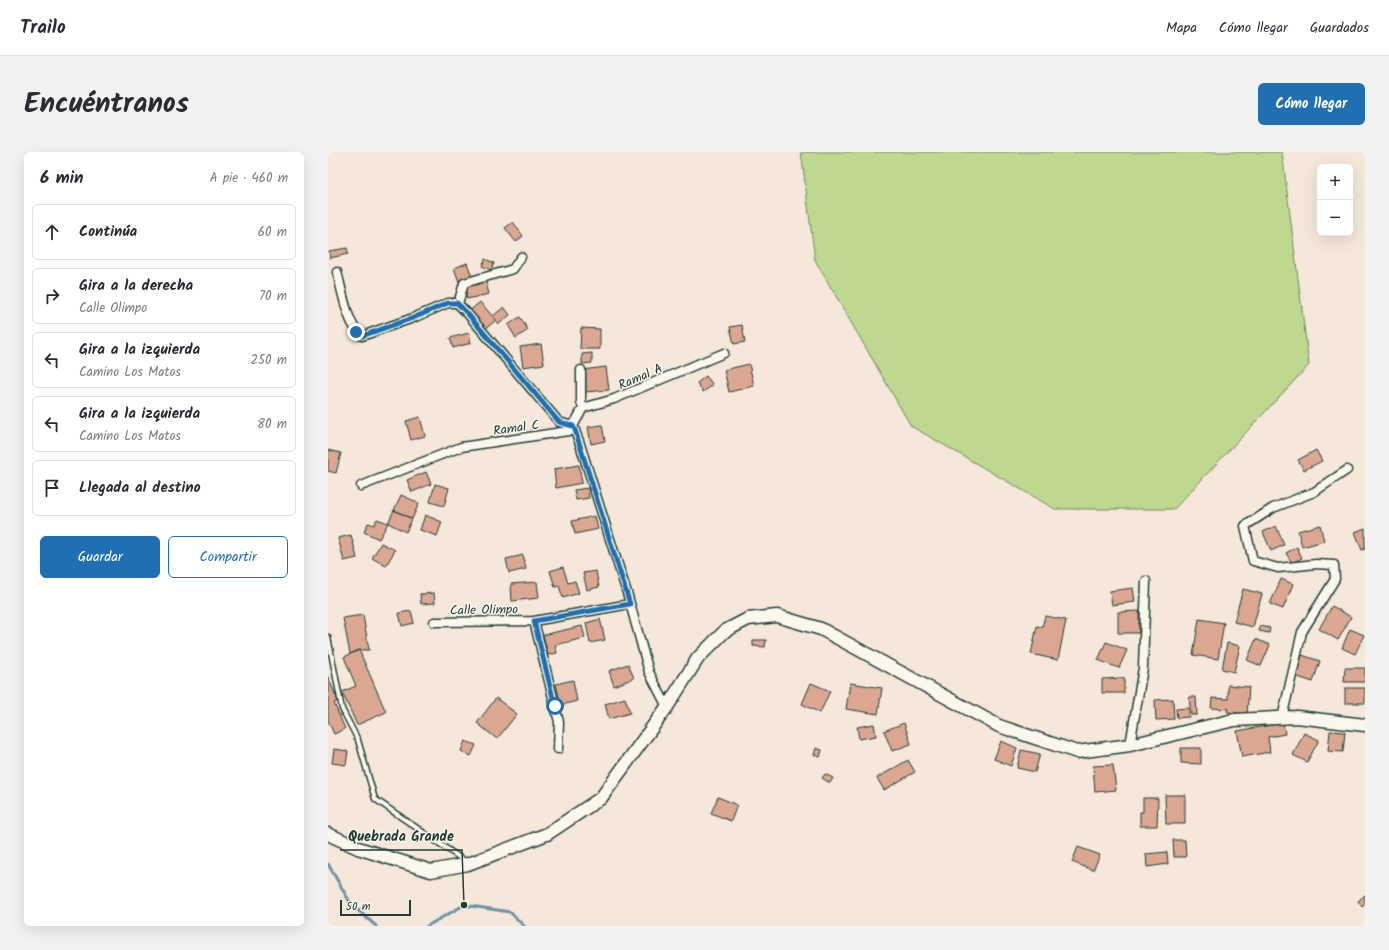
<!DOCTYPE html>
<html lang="es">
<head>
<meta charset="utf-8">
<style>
	body { margin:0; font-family:Kalam,sans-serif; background:#f2f2f3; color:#2b2b33 }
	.controls { position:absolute; right:12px; top:12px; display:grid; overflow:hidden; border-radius:6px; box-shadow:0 4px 16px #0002 }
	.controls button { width:36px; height:36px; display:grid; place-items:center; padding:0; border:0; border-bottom:1px solid #e1e1e2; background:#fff; color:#2b2b33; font:20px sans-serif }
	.scale { position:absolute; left:12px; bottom:10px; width:71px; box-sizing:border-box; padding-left:4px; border:2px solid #1f3d34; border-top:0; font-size:11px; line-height:14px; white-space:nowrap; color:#1f3d34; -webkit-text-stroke:3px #fbf7ec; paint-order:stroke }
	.stop { position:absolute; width:12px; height:12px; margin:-9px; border:3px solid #1f6fb2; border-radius:50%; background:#fff }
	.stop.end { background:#1f6fb2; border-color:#fff; box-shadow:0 1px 4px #0008 }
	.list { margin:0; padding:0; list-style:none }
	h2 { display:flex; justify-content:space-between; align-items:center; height:52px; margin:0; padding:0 16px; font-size:17px }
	h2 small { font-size:13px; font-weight:400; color:#7c7c81 }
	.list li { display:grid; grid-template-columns:26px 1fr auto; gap:12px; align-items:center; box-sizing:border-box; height:56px; margin:0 8px 8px; padding:0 8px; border:1px solid #e1e1e2; border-radius:6px }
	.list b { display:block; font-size:15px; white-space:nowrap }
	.list p { margin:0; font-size:13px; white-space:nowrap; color:#7c7c81 }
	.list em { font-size:13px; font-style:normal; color:#7c7c81 }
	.actions { display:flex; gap:8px; padding:12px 16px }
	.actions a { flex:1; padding:9px 0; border:1px solid #1f6fb2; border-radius:6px; text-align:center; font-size:14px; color:#1f6fb2 }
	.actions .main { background:#1f6fb2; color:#fff }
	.icon { flex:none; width:22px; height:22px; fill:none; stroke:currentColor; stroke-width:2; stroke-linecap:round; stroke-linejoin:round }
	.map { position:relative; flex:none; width:1037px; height:774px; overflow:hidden; border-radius:6px }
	header { display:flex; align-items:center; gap:24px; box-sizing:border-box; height:56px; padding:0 20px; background:#fff; border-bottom:1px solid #e1e1e2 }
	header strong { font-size:19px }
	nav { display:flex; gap:22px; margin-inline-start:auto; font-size:14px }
	.intro { display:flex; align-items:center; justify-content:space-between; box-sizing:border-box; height:96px; padding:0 24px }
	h1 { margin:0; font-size:28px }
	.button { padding:10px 18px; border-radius:6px; background:#1f6fb2; color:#fff; font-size:14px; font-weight:700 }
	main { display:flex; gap:24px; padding:0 24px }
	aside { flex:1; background:#fff; border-radius:6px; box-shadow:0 4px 16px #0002 }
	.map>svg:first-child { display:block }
</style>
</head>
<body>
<header>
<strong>Trailo</strong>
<nav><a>Mapa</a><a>Cómo llegar</a><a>Guardados</a></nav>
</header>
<div class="intro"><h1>Encuéntranos</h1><a class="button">Cómo llegar</a></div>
<main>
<aside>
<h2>6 min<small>A pie · 460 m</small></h2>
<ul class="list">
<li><svg class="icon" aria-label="ahead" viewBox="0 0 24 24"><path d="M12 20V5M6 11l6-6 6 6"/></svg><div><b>Continúa</b></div><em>60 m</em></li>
<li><svg class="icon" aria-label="right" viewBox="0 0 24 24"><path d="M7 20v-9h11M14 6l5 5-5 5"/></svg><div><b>Gira a la derecha</b><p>Calle Olimpo</p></div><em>70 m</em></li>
<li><svg class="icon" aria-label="left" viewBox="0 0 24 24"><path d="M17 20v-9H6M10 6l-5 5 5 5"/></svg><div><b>Gira a la izquierda</b><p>Camino Los Matos</p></div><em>250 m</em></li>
<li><svg class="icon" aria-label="left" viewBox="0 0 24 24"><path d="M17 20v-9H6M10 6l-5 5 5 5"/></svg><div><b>Gira a la izquierda</b><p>Camino Los Matos</p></div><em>80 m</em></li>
<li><svg class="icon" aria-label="arrive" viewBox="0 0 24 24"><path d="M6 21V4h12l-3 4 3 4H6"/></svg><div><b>Llegada al destino</b></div></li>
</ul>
<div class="actions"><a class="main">Guardar</a><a>Compartir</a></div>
</aside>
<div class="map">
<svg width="1037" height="774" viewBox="0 0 1037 774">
	<rect width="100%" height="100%" fill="#f5e7da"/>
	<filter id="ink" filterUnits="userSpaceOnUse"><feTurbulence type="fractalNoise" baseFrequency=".025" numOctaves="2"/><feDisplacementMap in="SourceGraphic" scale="8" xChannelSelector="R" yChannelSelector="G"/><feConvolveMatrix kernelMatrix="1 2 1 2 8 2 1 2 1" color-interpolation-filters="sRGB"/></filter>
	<g filter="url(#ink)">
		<path fill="#bed88f" stroke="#6e8a62" d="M473 0H954L981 213 846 357H727L583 274 487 108Z"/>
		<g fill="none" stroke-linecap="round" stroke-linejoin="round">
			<path stroke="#6992a8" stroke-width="3" d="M0 712 23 752 48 774
				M99 774 136 753 182 760 196 774"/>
		</g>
		<path fill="#dca791" stroke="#1f3d34" d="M185 70 195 84 188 90 177 76Z
			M19 96 20 102 2 106 1 99Z
			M157 107 166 111 163 118 154 114Z
			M139 111 144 125 131 130 126 116Z
			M157 127 161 142 139 147 135 133Z
			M152 150 168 168 155 179 139 161Z
			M176 155 182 163 171 172 165 164Z
			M192 165 200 178 188 186 180 173Z
			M414 173 417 190 406 192 402 175Z
			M253 176 272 177V197H252Z
			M141 181 143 191 125 196 122 186Z
			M213 192 216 212 195 215 192 195Z
			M264 201V211L254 212V202Z
			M421 212 426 234 401 240 396 218Z
			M278 215 281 238 256 240 254 218Z
			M378 224 385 233 375 240 369 231Z
			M92 265 97 284 83 288 78 269Z
			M274 273 277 289 263 292 260 275Z
			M0 298 13 301 8 321 0 319Z
			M988 298 994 309 976 318 970 308Z
			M251 313 254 331 228 336 226 317Z
			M98 320 103 332 84 340 79 328Z
			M107 332 121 336 116 354 102 350Z
			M260 336 261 346 248 348 246 338Z
			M73 343 91 351 84 367 66 358Z
			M66 358 84 367 78 380 60 371Z
			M97 363 114 370 109 384 92 378Z
			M267 364 270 377 247 382 244 369Z
			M49 367 60 371 51 387 36 380 40 371 46 373Z
			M992 373 996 389 974 395 970 379Z
			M948 374 956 393 943 399 935 380Z
			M1037 376V397L1034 398 1027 380Z
			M23 383 29 406 16 409 10 386Z
			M53 391 67 398 58 414 44 406Z
			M969 395 974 406 964 411 958 401Z
			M195 403 198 417 181 421 178 407Z
			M235 415 240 431 247 429 251 441 235 446 231 434 227 435 222 419Z
			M268 419 271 435 259 438 255 421Z
			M953 427 965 432 955 457 942 452Z
			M209 430 211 446 184 449 183 432Z
			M805 436 807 450 784 453 782 439Z
			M915 437 934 442 925 475 906 470Z
			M106 441 107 451 93 452 92 442Z
			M1004 454 1023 465 1010 488 991 477Z
			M83 459 86 471 74 474 71 461Z
			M811 459V481H790V460Z
			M35 463 41 498H31L22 502 15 466Z
			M717 464 738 468 730 508 703 502 709 474 714 475Z
			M272 467 277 488 262 491 258 471Z
			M871 467 896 471 890 507 865 503Z
			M254 474 257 486 227 493 229 501 220 503 215 483Z
			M932 474 942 476 941 481 931 479Z
			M1022 477 1036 483 1027 502 1014 496Z
			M928 487 942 493 933 514 919 508Z
			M425 488H438L437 495 425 494Z
			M778 490 799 498 791 516 770 508Z
			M899 491 912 494 906 520 894 517Z
			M31 498 58 560 29 573 14 540 28 534 16 505Z
			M974 503 992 509 985 530 967 524Z
			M300 512 306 526 286 534 281 519Z
			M1017 516H1037V530H1016Z
			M0 525 10 549 6 551 17 577 6 582 0 568Z
			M796 526V541H774V527Z
			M245 528 249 549 233 553 228 532Z
			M483 531 502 539 492 561 474 552Z
			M522 531 554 536 550 562 518 557Z
			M900 533 921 535 919 562 899 560 900 557 883 556 884 546 900 547Z
			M1017 536H1037V551H1017Z
			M861 545H868L869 563H863Z
			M168 546 189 562 169 587 149 571Z
			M297 546 302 561 281 567 277 552Z
			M845 547 846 567 828 568 827 548Z
			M861 556V565L849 566 848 557Z
			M576 571 583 592 564 599 556 579Z
			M955 571 957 582 940 585 942 600 914 605 909 579Z
			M546 572 548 584 531 587 529 575Z
			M1002 579 1017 580 1015 600 1000 599Z
			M976 581 991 588 979 610 965 603Z
			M137 589 148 593 143 604 133 599Z
			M673 589 689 596 683 614 666 607Z
			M488 596 494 598 492 605 486 603Z
			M853 596H873V612L853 611Z
			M6 597 20 599 18 613 4 611Z
			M693 598 712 602 707 620 689 616Z
			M580 608 587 620 556 638 549 626Z
			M785 613 788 638 767 640 765 614Z
			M497 622 505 626 502 631 494 626Z
			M837 643H857V672H838Z
			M390 645 409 653 403 669 383 661Z
			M815 646H830L829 674H812V660H815Z
			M845 688H857L858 705H846Z
			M750 695 772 703 765 718 744 710Z
			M839 700 840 712 819 715 818 702Z
			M1037 743V752L1034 755 1030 749Z"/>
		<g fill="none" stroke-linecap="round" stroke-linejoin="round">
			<g stroke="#1f3d34" stroke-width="7">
				<path id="lane" d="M0 485 14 557 30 588 47 647 138 710"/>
			</g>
			<g stroke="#1f3d34" stroke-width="11">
				<path id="street" d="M9 120C14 137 19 174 34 184L85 166 120 151H129L139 161 231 270 245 274 251 289 300 444 321 520 339 555
					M130 152 136 131 185 117 193 105
					M253 218V250L255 256
					M245 274 255 256 286 247 396 201
					M33 334 133 295 247 278
					M206 469 231 570 230 597
					M106 470 206 469 302 452
					M954 566 974 480 1007 427 1006 413 988 412 950 416 925 409 917 374 945 356 986 340 1019 318
					M802 593 815 516 818 429"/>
			</g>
			<g stroke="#1f3d34" stroke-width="15">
				<path id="secondary" d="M0 682 30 696 103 719 140 712 219 682 273 646 339 555 370 506 397 479 420 467 449 464 493 477 671 574 749 600 802 593 906 568 969 565 1037 573"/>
			</g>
			<use href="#lane" stroke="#fbf7ec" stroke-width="4"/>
			<use href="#street" stroke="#fbf7ec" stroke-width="8"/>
			<use href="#secondary" stroke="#fbf7ec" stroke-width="12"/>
		</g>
	</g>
	<g fill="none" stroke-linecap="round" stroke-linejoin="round" filter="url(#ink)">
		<path stroke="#1f6fb2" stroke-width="5" d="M28 180 34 184 85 166 120 151H129L139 161 231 270 245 274 247 278 302 452 206 469 227 554"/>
	</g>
	<g text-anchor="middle" stroke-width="3" stroke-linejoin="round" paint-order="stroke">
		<g font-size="13" fill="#1f3d34" stroke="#fbf7ec">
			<text transform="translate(312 224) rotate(-23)" y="5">Ramal A</text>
			<text transform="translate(188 275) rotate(-8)" y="5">Ramal C</text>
			<text transform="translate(156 457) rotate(-1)" y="5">Calle Olimpo</text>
		</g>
	</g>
	<path fill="none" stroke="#1f3d34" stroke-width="1.5" d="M136 753L134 698H12"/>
	<circle fill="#1f3d34" stroke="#fbf7ec" stroke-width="1.5" cx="136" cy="753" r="4"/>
	<g font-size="14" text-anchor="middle" font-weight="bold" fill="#1f3d34" stroke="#fbf7ec" stroke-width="3" stroke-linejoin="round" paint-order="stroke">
		<text x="73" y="689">Quebrada Grande</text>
	</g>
</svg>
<div class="controls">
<button>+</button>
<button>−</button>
</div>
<div class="scale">50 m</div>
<div class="stop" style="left:227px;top:554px"></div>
<div class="stop end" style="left:28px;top:180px"></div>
</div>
</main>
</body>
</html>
